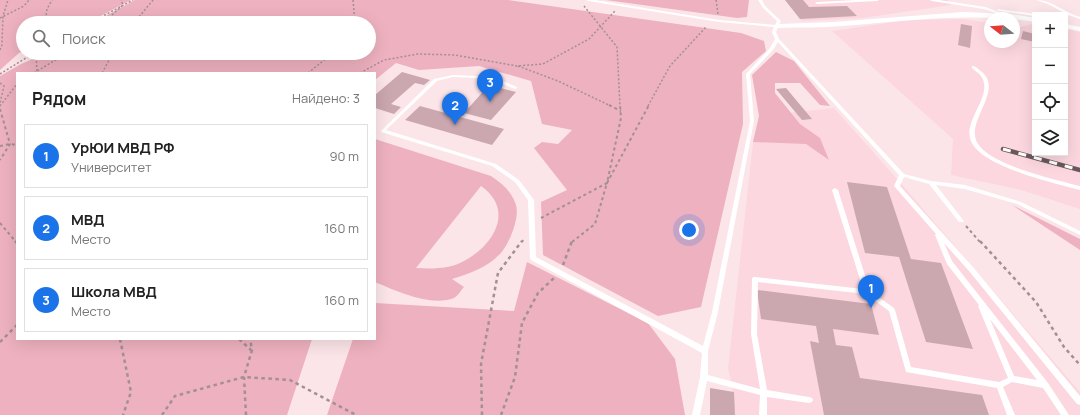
<!DOCTYPE html>
<html lang="ru">
<head>
<meta charset="utf-8">
<style>
	body { margin:0; font-family:Manrope,sans-serif; background:#f6f6f6; color:#222 }
	.controls { position:absolute; right:12px; top:12px; display:grid; overflow:hidden; border-radius:0px; box-shadow:0 4px 16px #0002 }
	.controls button { width:36px; height:36px; display:grid; place-items:center; padding:0; border:0; border-bottom:1px solid #e0e0e0; background:#fff; color:#222; font:20px sans-serif }
	.compass { position:absolute; left:984px; top:12px; width:36px; height:36px; border-radius:50%; background:#fff; box-shadow:0 4px 16px #0002; rotate:287deg }
	.you { position:absolute; left:689px; top:230px; width:14px; height:14px; margin:-10px; border:3px solid #fff; border-radius:50%; background:#1a73e8; box-shadow:0 0 0 6px #1a73e833 }
	.badge { display:grid; place-items:center; width:26px; height:26px; border-radius:50%; background:#1a73e8; color:#fff; font-size:13px; font-weight:700 }
	.pin { position:absolute; translate:-50% -33px; filter:drop-shadow(0 1px 2px #0008) }
	.pin::after { content:''; position:absolute; top:21px; width:14px; height:12px; background:inherit; clip-path:polygon(0 0,100% 0,50% 100%) }
	.list { margin:0; padding:0; list-style:none }
	h2 { display:flex; justify-content:space-between; align-items:center; height:52px; margin:0; padding:0 16px; font-size:17px }
	h2 small { font-size:13px; font-weight:400; color:#767676 }
	.list li { display:grid; grid-template-columns:26px 1fr auto; gap:12px; align-items:center; box-sizing:border-box; height:64px; margin:0 8px 8px; padding:0 8px; border:1px solid #e0e0e0; border-radius:0px }
	.list b { display:block; font-size:15px; white-space:nowrap }
	.list p { margin:0; font-size:13px; white-space:nowrap; color:#767676 }
	.list em { font-size:13px; font-style:normal; color:#767676 }
	.icon { flex:none; width:22px; height:22px; fill:none; stroke:currentColor; stroke-width:2; stroke-linecap:round; stroke-linejoin:round }
	.map { position:relative; flex:none; width:1080px; height:415px; overflow:hidden }
	.search { position:absolute; background:#fff; box-shadow:0 4px 16px #0002; left:16px; top:16px; width:360px; height:44px; display:flex; align-items:center; gap:10px; box-sizing:border-box; padding:0 14px; border-radius:22px; color:#767676; font-size:15px }
	.panel { position:absolute; background:#fff; box-shadow:0 4px 16px #0002; left:16px; top:72px; width:360px; height:268px; border-radius:0px }
	.map>svg:first-child { display:block }
</style>
</head>
<body>
<div class="map">
<svg width="1080" height="415" viewBox="0 0 1080 415">
	<rect width="100%" height="100%" fill="#fce5e9"/>
	<path fill="#fcd7df" d="M785 0H948L951 5 863 18 802 21Z
		M963 19 990 23V42H1014V29L1035 23V153H1065V29L1080 32V209L1021 190 951 175 953 139 832 31 907 20Z
		M834 108 899 181 1080 392V415H735L732 384 728 369 753 142 759 116Z"/>
	<path fill="#eeb1bf" fill-rule="evenodd" d="M0 0H131L87 23H23V51L19 53 0 70Z
		M135 0H508L741 33 764 41 766 51 742 72 743 124 701 307 658 316 543 255 541 202 567 190 534 148 542 142 558 144 572 130 542 124 531 81 479 66 419 70 396 63 375 80V73H17V339H312L287 415H0V76L21 64 47 53H369V23H93Z
		M606 0H749L747 17 737 18Z
		M776 52 794 61 830 106 820 105 800 83H775V93L800 124 820 138 829 160 806 144 753 142 759 116 752 75Z
		M375 139 491 176C502 183 512 192 516 205 520 217 509 245 500 254 488 267 469 274 452 279L464 287C461 290 458 296 454 298 431 307 396 291 375 282ZM481 186C515 210 494 245 464 261 450 269 432 269 416 268Z
		M1012 205 1080 239V250Z
		M527 262 648 323 675 359 685 415H327L353 339H375V303L514 311Z"/>
	<path fill="#cba7af" d="M785 0H803L809 7 847 6 857 16 800 19Z
		M961 24 972 26 970 48 958 45Z
		M1023 31 1035 34V42L1021 39Z
		M402 72 430 80 424 85 415 83 391 104 401 107 394 114 375 108V95Z
		M489 85 516 92 491 120 464 113Z
		M786 88 812 119 802 120 776 89Z
		M420 106 504 129 492 145 405 120Z
		M847 182 887 187 911 259 941 263 973 349 926 342 899 257 865 253Z
		M757 290 871 304 879 335 833 329 836 345 852 347 860 378 982 395 989 415H824L810 341 819 343 816 326 761 319Z
		M710 388 734 392 735 415H710Z"/>
	<g fill="none" stroke-linecap="round" stroke-linejoin="round">
		<path stroke="#a29093" stroke-width="1.5" stroke-dasharray="2 2" stroke-linecap="butt" d="M353 0 355 23
			M716 0 718 14
			M584 6 617 47 620 106
			M0 18 24 6 29 0
			M45 23 47 9 52 0
			M90 23 133 0
			M103 23 123 5 121 0
			M134 23 153 0
			M0 50 2 45 3 16 8 0
			M36 53 37 73
			M518 66 558 81 611 106
			M34 73 67 53
			M102 73 113 53
			M308 73 333 53
			M360 73 384 60 418 54 455 55 517 66 543 64 589 39 615 11
			M0 74 34 53
			M0 83 4 86 0 103
			M0 106 17 84
			M648 106 670 66 706 27"/>
		<path stroke="#a29093" stroke-width="2" stroke-dasharray="3 3" stroke-linecap="butt" d="M609 105 621 111
			M0 109 10 144 0 160
			M0 146 10 144 17 145
			M541 218 607 183 621 118 620 105
			M0 223 16 242
			M966 226 980 242
			M522 242 523 240
			M572 242 595 224 607 183 649 105"/>
		<path stroke="#a29093" stroke-width="2.5" stroke-dasharray="3.5 3.5" stroke-linecap="butt" d="M15 241 17 243
			M980 241 1036 302 1064 347 1080 365
			M563 265 572 241
			M120 339 131 392 123 415
			M239 339 251 350
			M0 342 17 325
			M162 415 175 396 244 377 290 380 356 415
			M246 415 244 377 252 350 250 339
			M482 415 481 364 498 273 522 241
			M501 415 515 377 522 323 538 293 554 278"/>
		<path fill="#fff" fill-rule="evenodd" d="M586 0H595L719 20 775 25 777 21 763 8 758 0H762L765 6 781 21 779 25 780 26 778 27 776 32 779 39 904 174 931 181 965 185 1021 202 1080 231V235L1017 204 965 189 936 185 963 220 964 221 963 222H959L929 184 904 177 900 186 973 267 1080 396V405L1077 404 969 271 944 243 952 261 1048 383 1069 415H1061L1043 388 1012 382 1003 387 1015 415H1007L997 388 906 372 889 311 866 294 758 282 757 334 767 390 809 397 812 398 813 400 812 402 809 403 767 397V415H759L760 395 707 381 700 415H692L700 377 702 353 531 260 530 258 528 200 515 182 492 166 381 132V131L434 79 453 75 476 76 496 78 517 87V88L515 89 493 80 476 78 453 77 437 81 386 130 496 164 519 180 534 200 536 257 703 346 712 312 750 121 746 74 770 48 775 39 772 32 774 27 719 22 588 1ZM778 42 899 175 894 186 936 234 935 235 947 264 979 305 978 306 1008 378 999 382 911 367 895 310 894 308 870 291 838 190 835 188 832 190 863 289 755 277H753L752 279 751 334 760 389 708 375V351L718 312 754 121 750 74 773 50ZM990 319 1037 380 1014 376Z
			M856 0H879L877 1 817 4 815 3 817 2Z
			M930 0H939L985 7 1010 16 1007 17 984 9 932 1Z
			M1036 0C1052 0 1065 13 1080 17V19L1068 15 1048 4Z
			M998 9 1036 14 1038 15H1035V16L999 11 997 10Z
			M972 66C976 66 978 69 982 72 1003 90 968 119 976 140 984 164 1057 180 1080 186V190C1054 183 984 167 972 143 960 122 995 96 981 76 979 73 974 70 972 68Z"/>
		<path fill="#fff" fill-rule="evenodd" d="M963 12 1011 14 1035 18V22C970 12 908 21 842 26 821 28 799 27 778 28L774 26 778 24 834 22Z
			M1065 24 1080 27V31L1065 28Z"/>
		<g stroke="#69595d" stroke-width="4.5">
			<path id="rail" d="M1003 149 1080 170"/>
		</g>
		<use href="#rail" stroke="#fff" stroke-width="3" stroke-dasharray="8" stroke-linecap="butt"/>
	</g>
</svg>
<div class="controls">
<button>+</button>
<button>−</button>
<button><svg class="icon" aria-label="locate" viewBox="0 0 24 24"><circle cx="12" cy="12" r="6"/><path d="M12 2v4M12 18v4M2 12h4M18 12h4"/></svg></button>
<button><svg class="icon" aria-label="layers" viewBox="0 0 24 24"><path d="M12 4l9 5-9 5-9-5zM3 14l9 5 9-5"/></svg></button>
</div>
<svg class="compass" viewBox="-18 -18 36 36"><path d="M0-13l5 13h-10z" fill="#e53935"/><path d="M0 13l5-13h-10z" fill="#767676"/></svg>
<div class="you"></div>
<div class="pin badge" style="left:871px;top:308px">1</div>
<div class="pin badge" style="left:455px;top:125px">2</div>
<div class="pin badge" style="left:490px;top:102px">3</div>
<div class="search"><svg class="icon" aria-label="search" viewBox="0 0 24 24"><circle cx="10" cy="10" r="6"/><path d="M15 15l6 6"/></svg>Поиск</div>
<section class="panel">
<h2>Рядом<small>Найдено: 3</small></h2>
<ul class="list">
<li><span class="badge">1</span><div><b>УрЮИ МВД РФ</b><p>Университет</p></div><em>90 m</em></li>
<li><span class="badge">2</span><div><b>МВД</b><p>Место</p></div><em>160 m</em></li>
<li><span class="badge">3</span><div><b>Школа МВД</b><p>Место</p></div><em>160 m</em></li>
</ul>
</section>
</div>
</body>
</html>
